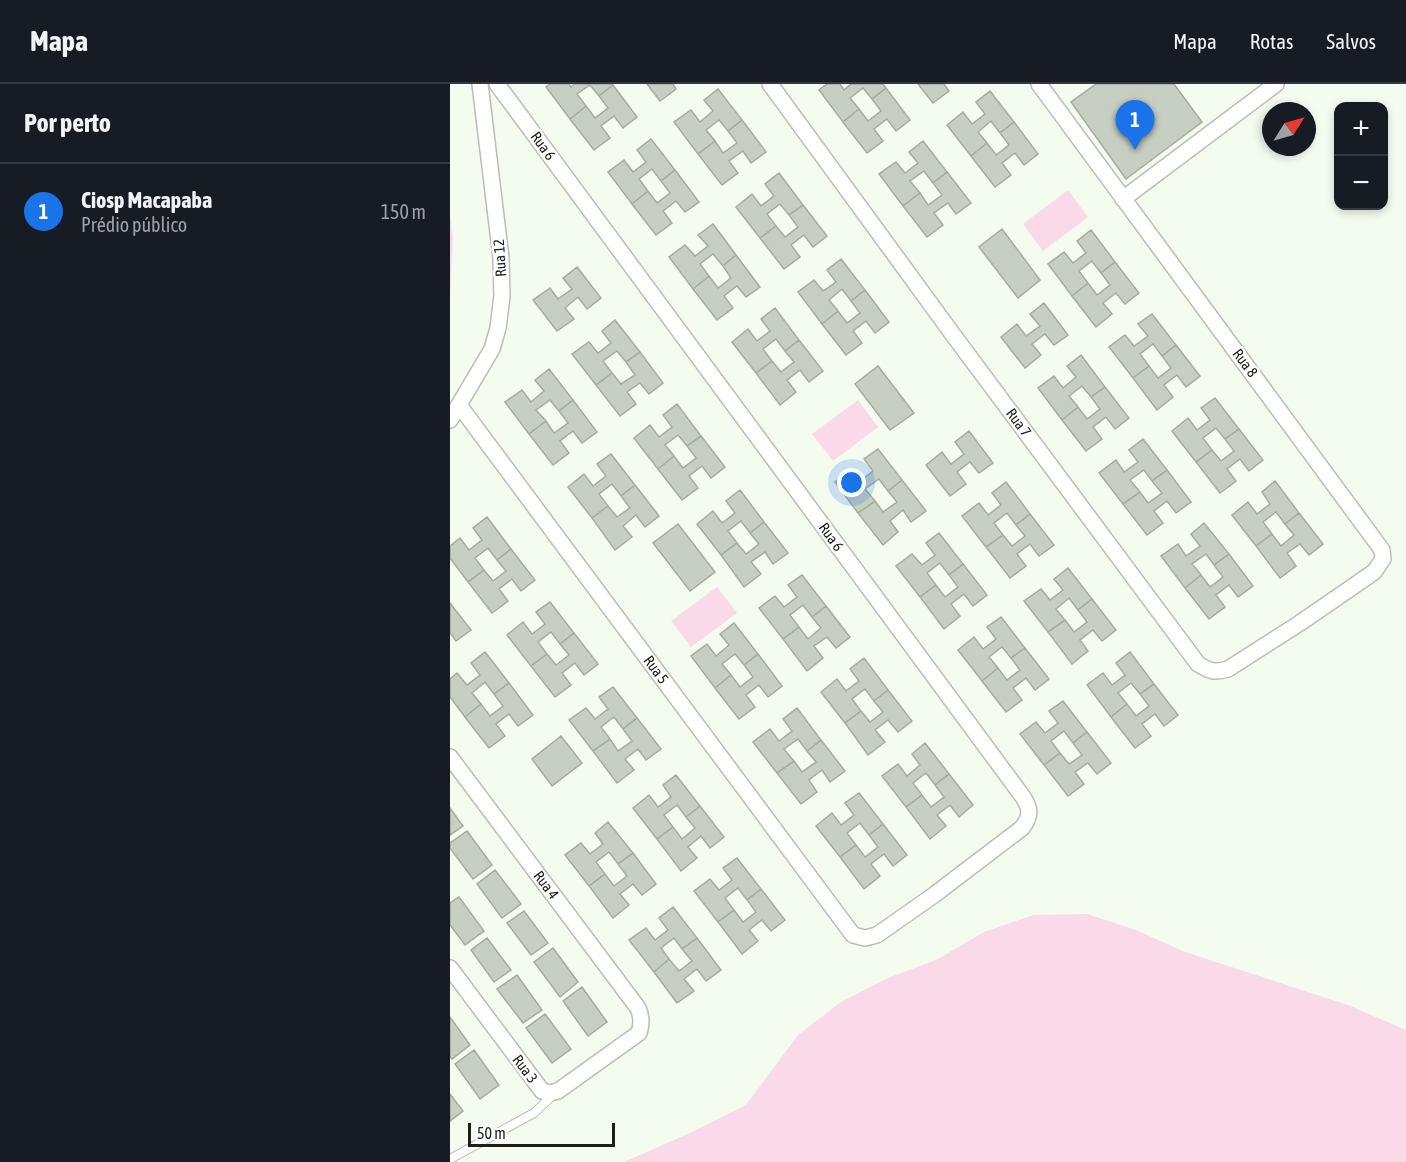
<!DOCTYPE html>
<html lang="pt">
<head>
<meta charset="utf-8">
<style>
	body { margin:0; font-family:"Asap Condensed",sans-serif; background:#242831; color:#f1f3f6 }
	.controls { position:absolute; right:18px; top:18px; display:grid; overflow:hidden; border-radius:12px; box-shadow:0 3px 9px #0003 }
	.controls button { width:54px; height:54px; display:grid; place-items:center; padding:0; border:0; border-bottom:2px solid #363941; background:#171b24; color:#f1f3f6; font:30px sans-serif }
	.compass { position:absolute; left:812px; top:18px; width:54px; height:54px; border-radius:50%; background:#171b24; box-shadow:0 3px 9px #0003; rotate:53deg }
	.scale { position:absolute; left:18px; bottom:15px; width:147px; box-sizing:border-box; padding-left:6px; border:3px solid #1c1e1a; border-top:0; font-size:16px; line-height:21px; white-space:nowrap; color:#1c1e1a; -webkit-text-stroke:4px #fff; paint-order:stroke }
	.you { position:absolute; left:402px; top:399px; width:21px; height:21px; margin:-15px; border:4px solid #fff; border-radius:50%; background:#1a73e8; box-shadow:0 0 0 9px #1a73e833 }
	.badge { display:grid; place-items:center; width:39px; height:39px; border-radius:50%; background:#1a73e8; color:#fff; font-size:20px; font-weight:700 }
	.pin { position:absolute; translate:-50% -50px; filter:drop-shadow(0 2px 3px #0008) }
	.pin::after { content:''; position:absolute; top:32px; width:21px; height:18px; background:inherit; clip-path:polygon(0 0,100% 0,50% 100%) }
	.list { margin:0; padding:0; list-style:none }
	h2 { display:flex; justify-content:space-between; align-items:center; height:78px; margin:0; padding:0 24px; font-size:26px }
	h2 small { font-size:20px; font-weight:400; color:#9ea1a6 }
	.list li { display:grid; grid-template-columns:39px 1fr auto; gap:18px; align-items:center; box-sizing:border-box; height:96px; padding:0 24px; border-top:2px solid #363941 }
	.list b { display:block; font-size:22px; white-space:nowrap }
	.list p { margin:0; font-size:20px; white-space:nowrap; color:#9ea1a6 }
	.list em { font-size:20px; font-style:normal; color:#9ea1a6 }
	.map { position:relative; flex:none; width:956px; height:1078px; overflow:hidden }
	header { display:flex; align-items:center; gap:36px; box-sizing:border-box; height:84px; padding:0 30px; background:#171b24; border-bottom:2px solid #363941 }
	header strong { font-size:28px }
	nav { display:flex; gap:33px; margin-inline-start:auto; font-size:21px }
	main { display:flex }
	aside { flex:1; background:#171b24 }
	.map>svg:first-child { display:block }
</style>
</head>
<body>
<header>
<strong>Mapa</strong>
<nav><a>Mapa</a><a>Rotas</a><a>Salvos</a></nav>
</header>
<main>
<aside>
<h2>Por perto<small></small></h2>
<ul class="list">
<li><span class="badge">1</span><div><b>Ciosp Macapaba</b><p>Prédio público</p></div><em>150 m</em></li>
</ul>
</aside>
<div class="map">
<svg width="956" height="1078" viewBox="0 0 956 1078">
	<rect width="100%" height="100%" fill="#f4fbef"/>
	<path fill="#fad9e8" d="M618 106 638 133 593 167 573 140Z
		M0 131 3 155 0 212Z
		M408 316 428 343 383 377 362 350Z
		M267 503 287 529 241 563 221 537Z
		M637 830 686 846 735 868 898 921 956 946V1078H174L240 1049 296 1021 348 951 391 918 438 894 486 876 534 848 583 831Z"/>
	<path fill="#c7cec2" stroke="#a5aba0" stroke-width="1.5" d="M100 0H119L121 3 125 0H162L163 1 149 12 140 1 127 10 136 22 120 35 96 3Z
		M197 0H223L226 5 210 17Z
		M377 0H390L394 6 401 0H433L436 4 422 15 413 4 400 14 409 25 393 38 369 6Z
		M468 0H494L499 7 483 19Z
		M646 0H724L752 38 676 95 621 18Z
		M163 1 187 33 173 44 164 32 151 42 160 54 144 66 120 35 136 22 145 34 158 24 149 12Z
		M436 4 460 36 446 47 437 35 424 45 433 57 417 69 393 38 409 25 418 37 431 27 422 15Z
		M268 5 292 36 278 47 269 36 256 46 265 57 248 70 224 38 241 26 250 38 263 27 254 16Z
		M540 7 564 38 550 49 541 37 528 48 537 59 521 72 497 41 513 28 522 40 535 30 526 18Z
		M292 36 316 68 301 79 293 67 279 77 288 89 272 101 248 70 265 57 273 69 287 59 278 47Z
		M564 38 588 70 574 81 565 69 552 79 561 91 545 103 521 72 537 59 546 71 559 61 550 49Z
		M201 55 225 86 211 97 202 85 189 95 198 107 182 120 158 88 174 76 183 88 196 78 187 66Z
		M473 57 497 88 483 99 474 87 460 97 470 109 453 122 429 90 446 78 455 89 468 79 459 68Z
		M225 86 249 118 235 128 226 117 213 127 222 139 206 151 182 120 198 107 207 119 220 109 211 97Z
		M497 88 521 119 506 130 498 119 484 129 493 141 477 153 453 122 470 109 478 121 492 111 483 99Z
		M329 89 353 121 339 131 330 120 317 130 326 142 310 154 286 123 302 110 311 122 324 112 315 100Z
		M353 121 377 152 363 163 354 151 341 161 350 173 334 185 310 154 326 142 335 153 348 143 339 131Z
		M263 140 286 171 273 182 263 170 250 180 259 192 243 205 219 173 235 161 245 172 258 162 248 151Z
		M552 145 590 196 568 214 529 163Z
		M641 146 665 178 651 189 642 177 629 187 638 199 622 212 598 180 614 168 623 179 636 169 627 157Z
		M286 171 310 203 296 213 287 202 274 212 283 224 267 236 243 205 259 192 268 204 281 194 273 182Z
		M391 175 415 206 401 217 392 205 379 216 388 227 372 240 348 208 364 196 373 207 386 198 377 186Z
		M665 178 689 209 675 220 666 209 653 219 662 230 646 243 622 212 638 199 647 211 660 201 651 189Z
		M127 183 151 214 137 225 128 213 115 224 124 235 107 247 83 216 100 204 108 215 122 205 113 194Z
		M415 206 439 238 425 249 416 237 403 247 412 259 396 271 372 240 388 227 397 239 410 229 401 217Z
		M594 219 618 251 604 261 595 250 582 260 591 271 575 284 551 253 567 240 576 252 590 242 580 230Z
		M325 224 349 256 335 267 326 255 313 265 322 277 306 289 282 258 298 245 307 257 320 247 311 235Z
		M702 230 726 261 712 272 703 260 690 270 699 282 683 294 659 263 675 251 684 262 698 252 688 240Z
		M165 236 190 268 176 278 167 267 153 277 162 289 146 301 122 270 139 258 148 269 161 259 152 247Z
		M349 256 373 287 359 298 350 286 337 296 346 308 330 321 306 289 322 277 331 288 344 278 335 267Z
		M726 261 750 292 736 303 727 291 714 301 723 313 707 326 683 294 699 282 708 294 721 284 712 272Z
		M190 268 213 299 199 310 190 299 177 308 186 320 170 332 146 301 162 289 171 300 185 291 176 278Z
		M631 271 655 303 641 313 632 302 619 312 628 323 612 336 588 304 604 292 613 304 626 293 617 282Z
		M428 282 464 329 440 346 405 300Z
		M99 285 123 316 109 327 100 316 86 326 96 337 79 350 55 318 72 306 81 318 94 307 85 296Z
		M655 303 679 334 665 345 656 333 643 343 652 355 636 367 612 336 628 323 637 335 650 325 641 313Z
		M765 314 789 345 775 355 766 344 753 354 762 366 746 378 722 347 738 334 747 346 760 336 751 324Z
		M123 316 147 348 132 359 123 347 110 357 119 369 103 381 79 350 96 337 104 349 118 339 109 327Z
		M227 320 251 352 237 362 228 351 215 361 224 372 208 385 184 354 200 341 209 353 222 343 213 331Z
		M789 345 813 376 799 387 790 375 777 385 786 397 770 409 746 378 762 366 771 377 784 367 775 355Z
		M519 347 543 379 529 389 520 378 507 388 516 400 500 412 476 381 492 368 501 380 514 370 505 358Z
		M251 352 275 383 261 394 252 382 239 392 248 404 232 416 208 385 224 372 233 384 246 374 237 362Z
		M693 355 717 386 702 397 694 386 680 396 690 408 673 420 649 389 666 376 674 388 688 378 679 366Z
		M428 365 452 396 438 407 429 395 415 405 425 417 408 429 385 398 401 385 410 397 423 387 414 375Z
		M161 370 185 401 171 412 162 400 149 410 158 422 142 434 118 403 134 390 143 402 156 392 147 380Z
		M717 386 741 418 726 429 717 417 704 427 713 439 697 451 673 420 690 408 698 419 712 409 702 397Z
		M452 396 476 427 461 438 453 426 440 437 448 448 433 461 408 429 425 417 433 428 447 418 438 407Z
		M825 397 849 429 835 440 826 428 813 438 822 450 806 462 782 431 798 418 807 430 820 420 812 408Z
		M556 398 580 430 566 441 557 429 544 439 553 451 536 463 512 432 529 419 538 431 551 421 542 409Z
		M185 401 209 432 195 443 186 431 173 442 182 453 165 466 142 434 158 422 167 433 180 424 171 412Z
		M290 406 314 438 300 449 291 437 278 447 287 459 271 471 247 440 263 427 272 439 285 429 276 417Z
		M849 429 873 460 859 471 850 460 837 469 846 482 830 494 806 462 822 450 831 462 844 451 835 440Z
		M580 430 604 461 589 472 580 460 567 470 576 482 560 494 536 463 553 451 562 462 575 452 566 441Z
		M37 433 61 465 47 476 38 464 25 474 34 486 18 498 0 474V462L10 454 19 466 32 456 23 444Z
		M314 438 338 469 323 480 315 468 301 478 311 490 294 503 271 471 287 459 296 470 309 460 300 449Z
		M754 439 779 470 764 481 756 470 742 480 751 491 735 504 711 472 728 460 736 472 750 462 741 450Z
		M228 440 265 488 240 507 203 459Z
		M489 449 513 480 499 491 490 479 477 489 486 501 470 513 446 482 462 470 472 481 485 471 476 459Z
		M61 465 85 496 71 507 62 495 49 505 58 517 42 529 18 498 34 486 43 497 56 487 47 476Z
		M779 470 803 502 788 513 779 501 766 511 775 523 759 535 735 504 751 491 760 503 773 493 764 481Z
		M513 480 537 511 523 522 514 510 501 520 510 532 494 545 470 513 486 501 495 513 508 503 499 491Z
		M618 484 642 515 628 526 619 514 606 525 615 536 598 548 574 517 591 505 600 516 613 506 604 495Z
		M352 491 376 522 362 533 353 521 340 531 349 543 333 555 309 524 325 512 334 523 347 513 338 501Z
		M642 515 666 546 652 557 643 546 630 556 638 567 622 580 598 548 615 536 624 548 637 538 628 526Z
		M100 518 124 549 110 560 101 548 88 558 97 570 81 582 57 551 73 538 82 550 95 540 86 528Z
		M0 519 21 546 6 557 0 549Z
		M376 522 400 553 386 564 377 553 364 562 373 574 357 587 333 555 349 543 358 555 371 544 362 533Z
		M551 533 575 564 561 574 552 563 539 573 548 584 532 597 508 566 524 553 533 565 546 555 537 543Z
		M284 539 308 570 294 581 285 570 272 580 281 591 265 604 241 572 257 560 266 572 279 561 270 550Z
		M124 549 148 580 134 591 125 579 112 589 121 601 105 613 81 582 97 570 106 581 119 571 110 560Z
		M575 564 599 595 585 606 576 594 563 604 572 616 556 628 532 597 548 584 557 596 570 586 561 574Z
		M35 568 59 599 44 610 35 598 22 609 31 620 15 633 0 613V595L7 589 17 601 30 591 21 579Z
		M680 568 704 600 690 610 681 599 668 609 677 620 661 633 637 601 653 589 662 601 675 591 666 579Z
		M308 570 332 602 318 613 309 601 296 611 305 623 289 635 265 604 281 591 290 603 303 593 294 581Z
		M414 574 438 606 424 617 415 605 402 615 411 627 395 639 371 608 387 595 396 607 409 597 400 585Z
		M59 599 83 631 68 642 59 630 46 640 55 652 39 664 15 633 31 620 40 632 53 622 44 610Z
		M704 600 728 631 714 642 705 630 692 640 701 652 685 664 661 633 677 620 686 632 699 622 690 610Z
		M163 603 187 634 173 645 164 633 151 643 160 655 143 667 119 636 136 624 145 635 158 625 149 613Z
		M438 606 462 637 448 648 438 636 425 646 435 658 418 671 395 639 411 627 420 638 433 628 424 617Z
		M613 617 637 648 623 659 614 647 601 657 610 669 594 681 570 650 586 638 595 649 608 639 599 627Z
		M347 624 371 656 357 667 348 655 334 665 344 677 327 689 303 658 320 645 329 657 342 647 333 635Z
		M187 634 211 665 196 676 188 665 175 675 184 686 167 699 143 667 160 655 168 667 182 657 173 645Z
		M637 648 661 679 647 690 638 679 625 688 634 700 618 712 594 681 610 669 619 680 632 671 623 659Z
		M111 652 132 679 102 702 82 675Z
		M371 656 395 687 380 698 372 686 359 696 367 708 351 720 327 689 344 677 352 688 366 678 357 667Z
		M475 659 499 690 485 701 476 689 463 699 472 711 456 723 432 692 448 680 457 692 470 681 462 670Z
		M499 690 523 721 509 733 500 721 487 731 496 742 480 755 456 723 472 711 481 723 494 713 485 701Z
		M226 691 250 722 236 733 227 721 214 731 223 743 207 755 183 724 199 711 208 723 221 713 213 701Z
		M409 709 433 740 419 751 410 739 397 749 406 761 390 773 366 742 382 729 391 741 404 731 395 719Z
		M250 722 274 753 260 764 251 752 238 763 247 774 231 787 207 755 223 743 232 755 245 744 236 733Z
		M0 724 13 742 0 751Z
		M158 738 183 769 168 780 159 768 146 778 155 790 139 802 115 771 131 759 140 770 153 760 145 749Z
		M433 740 457 771 443 782 434 770 421 780 430 792 414 805 390 773 406 761 415 773 428 763 419 751Z
		M17 747 42 781 23 795 0 764V759Z
		M183 769 206 800 192 811 183 800 170 810 179 821 163 834 139 802 155 790 164 802 177 792 168 780Z
		M287 774 311 805 297 816 288 804 275 814 284 826 268 838 244 807 260 795 269 806 282 796 273 784Z
		M45 786 71 820 52 834 27 800Z
		M311 805 335 836 321 847 312 836 299 846 308 857 292 870 268 838 284 826 293 838 306 828 297 816Z
		M9 813 34 847 15 861 0 841V819Z
		M223 823 247 854 232 865 224 854 211 864 219 875 204 888 179 856 196 844 205 856 218 846 209 834Z
		M74 827 98 859 81 871 57 839Z
		M37 854 61 886 44 898 21 866Z
		M247 854 271 886 256 897 247 885 234 895 244 907 227 919 204 888 219 875 229 887 242 877 232 865Z
		M103 864 128 898 110 913 84 878Z
		M67 891 92 926 73 939 47 905Z
		M132 903 157 938 138 952 113 917Z
		M95 930 121 965 102 979 76 944Z
		M0 933 20 961 2 975 0 973Z
		M24 966 49 1001 30 1015 5 980Z
		M0 1010 13 1027 0 1037Z"/>
	<g fill="none" stroke-linecap="round" stroke-linejoin="round">
		<g stroke="#b8bfb3" stroke-width="10">
			<path id="service" d="M0 1075 84 1029 105 1009"/>
		</g>
		<g stroke="#b8bfb3" stroke-width="18">
			<g id="minor">
				<path id="s1" d="M320 0 504 252 748 580C759 587 765 589 778 585L850 539 924 488 933 475 932 466 589 0"/>
				<path d="M673 115 826 0"/>
				<path id="s2" d="M9 321 403 851 415 854 427 851 484 811 572 744C581 732 581 725 573 713L47 0"/>
				<path d="M0 336 42 265 48 244 52 212 51 174 30 0"/>
				<path id="s3" d="M0 673 188 924C192 933 192 940 189 949L108 1007 100 1009 92 1007 0 884"/>
			</g>
		</g>
		<use href="#service" stroke="#fff" stroke-width="8"/>
		<use href="#minor" stroke="#fff" stroke-width="15"/>
	</g>
	<g text-anchor="middle" stroke-width="5" stroke-linejoin="round" paint-order="stroke">
		<g font-size="15" fill="#1c1e1a" stroke="#fff">
			<text transform="translate(93 62) rotate(54)" y="5">Rua 6</text>
			<text transform="translate(50 174) rotate(-94)" y="5">Rua 12</text>
			<text transform="translate(795 279) rotate(53)" y="5">Rua 8</text>
			<text dy="5" stroke="none"><textPath href="#s1" startOffset="420">Rua 7</textPath></text>
			<text transform="translate(381 453) rotate(54)" y="5">Rua 6</text>
			<text dy="5" stroke="none"><textPath href="#s2" startOffset="330">Rua 5</textPath></text>
			<text dy="5" stroke="none"><textPath href="#s3" startOffset="160">Rua 4</textPath></text>
			<text transform="translate(75 985) rotate(53)" y="5">Rua 3</text>
		</g>
	</g>
</svg>
<div class="controls">
<button>+</button>
<button>−</button>
</div>
<svg class="compass" viewBox="-18 -18 36 36"><path d="M0-13l5 13h-10z" fill="#e53935"/><path d="M0 13l5-13h-10z" fill="#9ea1a6"/></svg>
<div class="scale">50 m</div>
<div class="you"></div>
<div class="pin badge" style="left:685px;top:66px">1</div>
</div>
</main>
</body>
</html>
